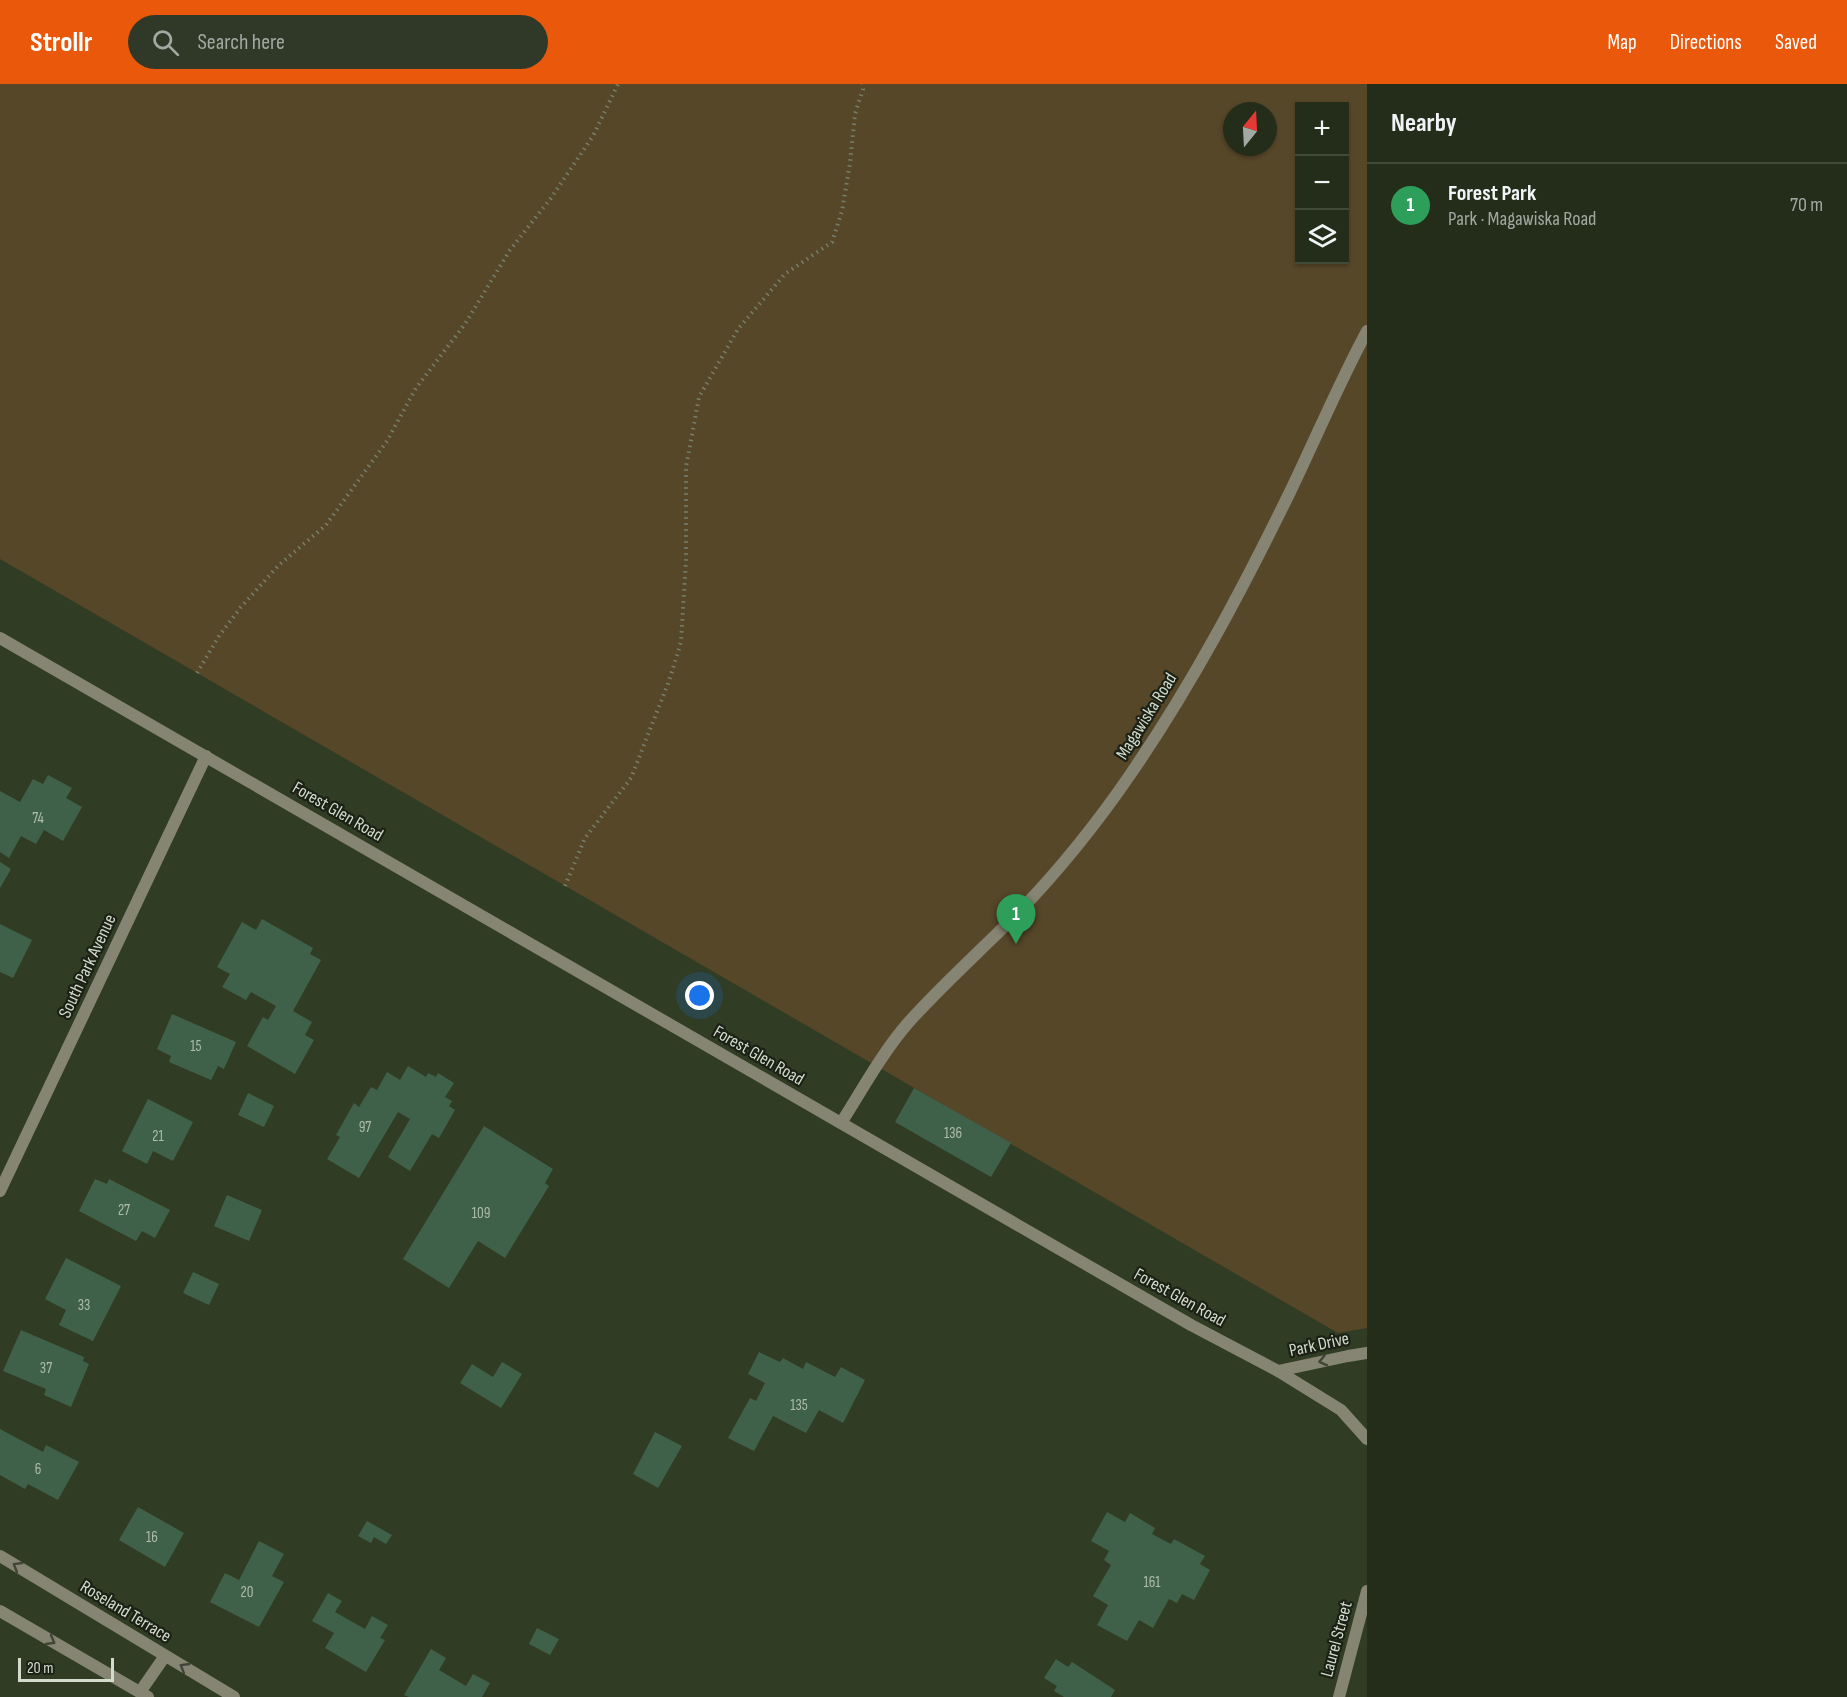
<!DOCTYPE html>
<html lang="en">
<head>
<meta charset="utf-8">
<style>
	body { margin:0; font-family:"Sofia Sans Condensed",sans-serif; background:#303927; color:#f1f3f6 }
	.controls { position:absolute; right:18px; top:18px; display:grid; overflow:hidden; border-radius:0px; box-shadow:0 2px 4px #0004 }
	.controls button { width:54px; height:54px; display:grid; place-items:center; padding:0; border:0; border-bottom:2px solid #414939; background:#242d1a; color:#f1f3f6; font:30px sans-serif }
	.compass { position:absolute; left:1223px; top:18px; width:54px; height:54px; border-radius:50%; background:#242d1a; box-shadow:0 2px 4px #0004; rotate:18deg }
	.scale { position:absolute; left:18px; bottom:15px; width:96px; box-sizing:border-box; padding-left:6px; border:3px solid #d3dbcc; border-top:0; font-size:16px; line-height:21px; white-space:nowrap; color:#d3dbcc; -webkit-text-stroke:4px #1c2116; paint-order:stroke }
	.you { position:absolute; left:700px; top:912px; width:21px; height:21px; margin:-15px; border:4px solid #fff; border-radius:50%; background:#1a73e8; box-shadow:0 0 0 9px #1a73e833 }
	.badge { display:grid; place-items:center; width:39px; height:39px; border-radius:50%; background:#ea580c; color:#fff; font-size:20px; font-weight:700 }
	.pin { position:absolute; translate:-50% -50px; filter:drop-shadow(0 2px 3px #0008) }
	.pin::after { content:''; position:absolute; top:32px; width:21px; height:18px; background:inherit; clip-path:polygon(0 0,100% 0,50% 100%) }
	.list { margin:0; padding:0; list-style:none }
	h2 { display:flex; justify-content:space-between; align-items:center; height:78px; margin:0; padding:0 24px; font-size:26px }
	h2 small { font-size:20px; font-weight:400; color:#a3a8a2 }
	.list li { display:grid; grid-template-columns:39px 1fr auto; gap:18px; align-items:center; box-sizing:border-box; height:84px; padding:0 24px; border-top:2px solid #414939 }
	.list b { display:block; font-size:22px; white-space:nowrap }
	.list p { margin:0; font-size:20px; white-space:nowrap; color:#a3a8a2 }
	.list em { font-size:20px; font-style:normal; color:#a3a8a2 }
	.icon { flex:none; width:33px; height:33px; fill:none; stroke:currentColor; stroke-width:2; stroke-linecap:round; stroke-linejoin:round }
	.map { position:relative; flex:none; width:1367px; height:1613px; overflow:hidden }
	header { display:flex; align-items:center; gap:36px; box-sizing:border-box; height:84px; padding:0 30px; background:#ea580c; color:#fff }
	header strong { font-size:28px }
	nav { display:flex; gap:33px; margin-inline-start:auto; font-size:21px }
	.search { width:420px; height:54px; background:#303927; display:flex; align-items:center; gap:15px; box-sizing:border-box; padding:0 21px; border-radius:33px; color:#a3a8a2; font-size:22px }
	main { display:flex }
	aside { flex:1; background:#242d1a }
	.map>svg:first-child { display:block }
</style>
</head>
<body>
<header>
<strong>Strollr</strong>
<div class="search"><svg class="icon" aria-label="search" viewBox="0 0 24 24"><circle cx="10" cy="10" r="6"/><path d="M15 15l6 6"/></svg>Search here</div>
<nav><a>Map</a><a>Directions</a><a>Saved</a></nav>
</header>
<main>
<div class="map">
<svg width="1367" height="1613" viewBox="0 0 1367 1613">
	<rect width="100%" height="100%" fill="#303c23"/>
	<path fill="#574729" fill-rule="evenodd" d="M0 0H1367V1244L1338 1249 0 475ZM1300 22H1344V176H1300ZM1232 27H1268V63H1232Z"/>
	<path fill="#406149" d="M48 691 72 704 66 714 82 723 63 757 44 746 36 760 21 752 9 774 0 768V707L20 718 33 695 43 700Z
		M0 778 11 785 0 804Z
		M262 835 313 864 310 870 321 876 293 927 312 938 305 951 314 956 295 990 247 962 263 933 268 936 276 922 251 908 246 916 222 903 230 890 217 883 242 838 256 846Z
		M0 840 32 856 13 894 0 888Z
		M172 930 236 958 224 985 218 982 211 996 169 978 171 972 157 965Z
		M408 982 426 993 428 989 436 993 438 989 454 999 445 1013 452 1017 449 1022 455 1026 439 1054 432 1050 410 1087 388 1073 410 1035 398 1028 359 1094 327 1075 340 1053 336 1051 354 1019 359 1023 371 1003 377 1006 387 988 400 996Z
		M914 1004 1011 1059 991 1093 895 1038Z
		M248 1009 274 1022 264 1043 238 1031Z
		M148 1015 193 1038 173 1077 153 1067 147 1080 122 1067Z
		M484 1042 553 1085 545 1099 549 1102 505 1174 478 1157 449 1204 403 1175Z
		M95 1095 107 1100 109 1095 170 1126 155 1154 142 1147 136 1157 79 1127Z
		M227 1111 262 1126 249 1157 214 1142Z
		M66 1174 121 1202 93 1257 59 1241 66 1226 45 1215Z
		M193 1188 219 1200 209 1221 183 1209Z
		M21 1246 84 1273 83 1277 89 1280 71 1323 44 1311 46 1305 3 1287Z
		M759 1268 780 1278 783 1274 803 1285 806 1278 835 1293 841 1283 865 1296 843 1339 819 1326 806 1349 773 1332 754 1367 728 1354 750 1314 756 1317 765 1299 748 1290Z
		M502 1278 522 1290 501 1324 460 1299 472 1280 493 1293Z
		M0 1345 43 1368 46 1361 79 1378 58 1416 28 1400 25 1405 0 1391Z
		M655 1348 682 1362 658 1404 633 1390Z
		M138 1423 184 1449 165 1483 119 1456Z
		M1107 1428 1125 1438 1130 1429 1155 1444 1152 1450 1171 1460 1174 1455 1205 1472 1200 1480 1210 1486 1194 1516 1182 1510 1177 1519 1169 1515 1153 1544 1139 1536 1127 1557 1097 1541 1108 1521 1093 1512 1111 1481 1104 1476 1109 1467 1091 1457Z
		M367 1437 392 1451 386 1460 374 1453 371 1459 358 1452Z
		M259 1457 284 1470 272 1492 284 1498 259 1543 210 1518 225 1489 239 1496Z
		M328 1509 342 1517 335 1528 365 1545 372 1532 388 1541 380 1554 385 1556 366 1588 325 1564 334 1549 312 1537Z
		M537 1544 559 1555 550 1571 529 1560Z
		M431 1565 446 1574 439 1586 466 1602 473 1590 490 1599 482 1613H409L404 1611Z
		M1056 1575 1068 1583 1072 1578 1115 1606 1111 1613H1064L1054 1607 1057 1602 1044 1594Z"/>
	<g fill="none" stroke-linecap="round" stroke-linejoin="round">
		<path stroke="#757f6b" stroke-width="4" stroke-dasharray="1.5 4.5" stroke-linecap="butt" d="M197 589 219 552 241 523 279 481 326 441 387 357 416 304 465 240 510 166 551 114 593 52 618 0
			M565 802 585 754 631 694 669 597 681 558 686 476V383L699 313 738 245 785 190 832 158 842 127 850 79 855 30 863 5 862 0"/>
		<path stroke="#868574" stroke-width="12" d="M140 1608 165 1572"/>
		<path stroke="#868574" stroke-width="12" d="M841 1039C862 1006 882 969 908 939 941 902 978 869 1013 834 1055 791 1098 738 1132 688 1193 599 1243 504 1290 408 1316 354 1339 299 1367 247
			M0 1107 206 672
			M1278 1287 1348 1272 1367 1269
			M0 1472 234 1613
			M0 1527 148 1613"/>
		<path stroke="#868574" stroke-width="12" d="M0 554 1191 1241 1278 1287 1341 1326 1367 1355
			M1339 1613 1367 1507"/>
	</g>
	<defs><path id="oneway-chevron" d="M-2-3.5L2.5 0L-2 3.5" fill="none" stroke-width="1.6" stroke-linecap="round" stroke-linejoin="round" transform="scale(1.5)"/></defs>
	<g stroke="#414437">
		<use href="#oneway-chevron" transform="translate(1323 1277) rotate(167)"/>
		<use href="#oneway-chevron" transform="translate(17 1482) rotate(-149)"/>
		<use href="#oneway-chevron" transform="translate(51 1557) rotate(30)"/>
		<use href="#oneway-chevron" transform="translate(184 1583) rotate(-149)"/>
	</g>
	<g text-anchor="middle" stroke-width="4.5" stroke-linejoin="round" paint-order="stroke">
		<g font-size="15" fill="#aebcab">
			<text x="38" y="739">74</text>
			<text x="196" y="967">15</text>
			<text x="365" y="1048">97</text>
			<text x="953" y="1054">136</text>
			<text x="158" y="1057">21</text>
			<text x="124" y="1131">27</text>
			<text x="481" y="1134">109</text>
			<text x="84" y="1226">33</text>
			<text x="46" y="1289">37</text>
			<text x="799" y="1326">135</text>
			<text x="38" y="1390">6</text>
			<text x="152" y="1458">16</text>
			<text x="1152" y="1503">161</text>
			<text x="247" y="1513">20</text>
		</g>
		<g font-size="18" fill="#d3dbcc" stroke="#1c2116">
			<text transform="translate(1146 632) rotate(-58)" y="6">Magawiska Road</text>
			<text transform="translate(338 727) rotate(30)" y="6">Forest Glen Road</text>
			<text transform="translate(87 882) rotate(-65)" y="6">South Park Avenue</text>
			<text transform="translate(759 971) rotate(30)" y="6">Forest Glen Road</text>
			<text transform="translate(1180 1213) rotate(29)" y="6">Forest Glen Road</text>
			<text transform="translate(1319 1260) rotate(-12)" y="6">Park Drive</text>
			<text transform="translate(126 1527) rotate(31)" y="6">Roseland Terrace</text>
			<text transform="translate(1336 1555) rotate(-75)" y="6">Laurel Street</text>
		</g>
	</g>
</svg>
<div class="controls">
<button>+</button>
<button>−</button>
<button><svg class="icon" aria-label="layers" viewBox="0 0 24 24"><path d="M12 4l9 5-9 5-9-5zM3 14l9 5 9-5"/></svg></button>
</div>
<svg class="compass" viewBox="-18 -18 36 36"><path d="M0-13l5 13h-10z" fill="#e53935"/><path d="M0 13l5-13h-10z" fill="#a3a8a2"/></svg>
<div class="scale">20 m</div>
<div class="you"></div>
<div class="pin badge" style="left:1016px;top:860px;background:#2e9e5b">1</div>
</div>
<aside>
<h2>Nearby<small></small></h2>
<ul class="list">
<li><span class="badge" style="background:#2e9e5b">1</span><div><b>Forest Park</b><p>Park · Magawiska Road</p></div><em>70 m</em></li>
</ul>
</aside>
</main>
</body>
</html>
